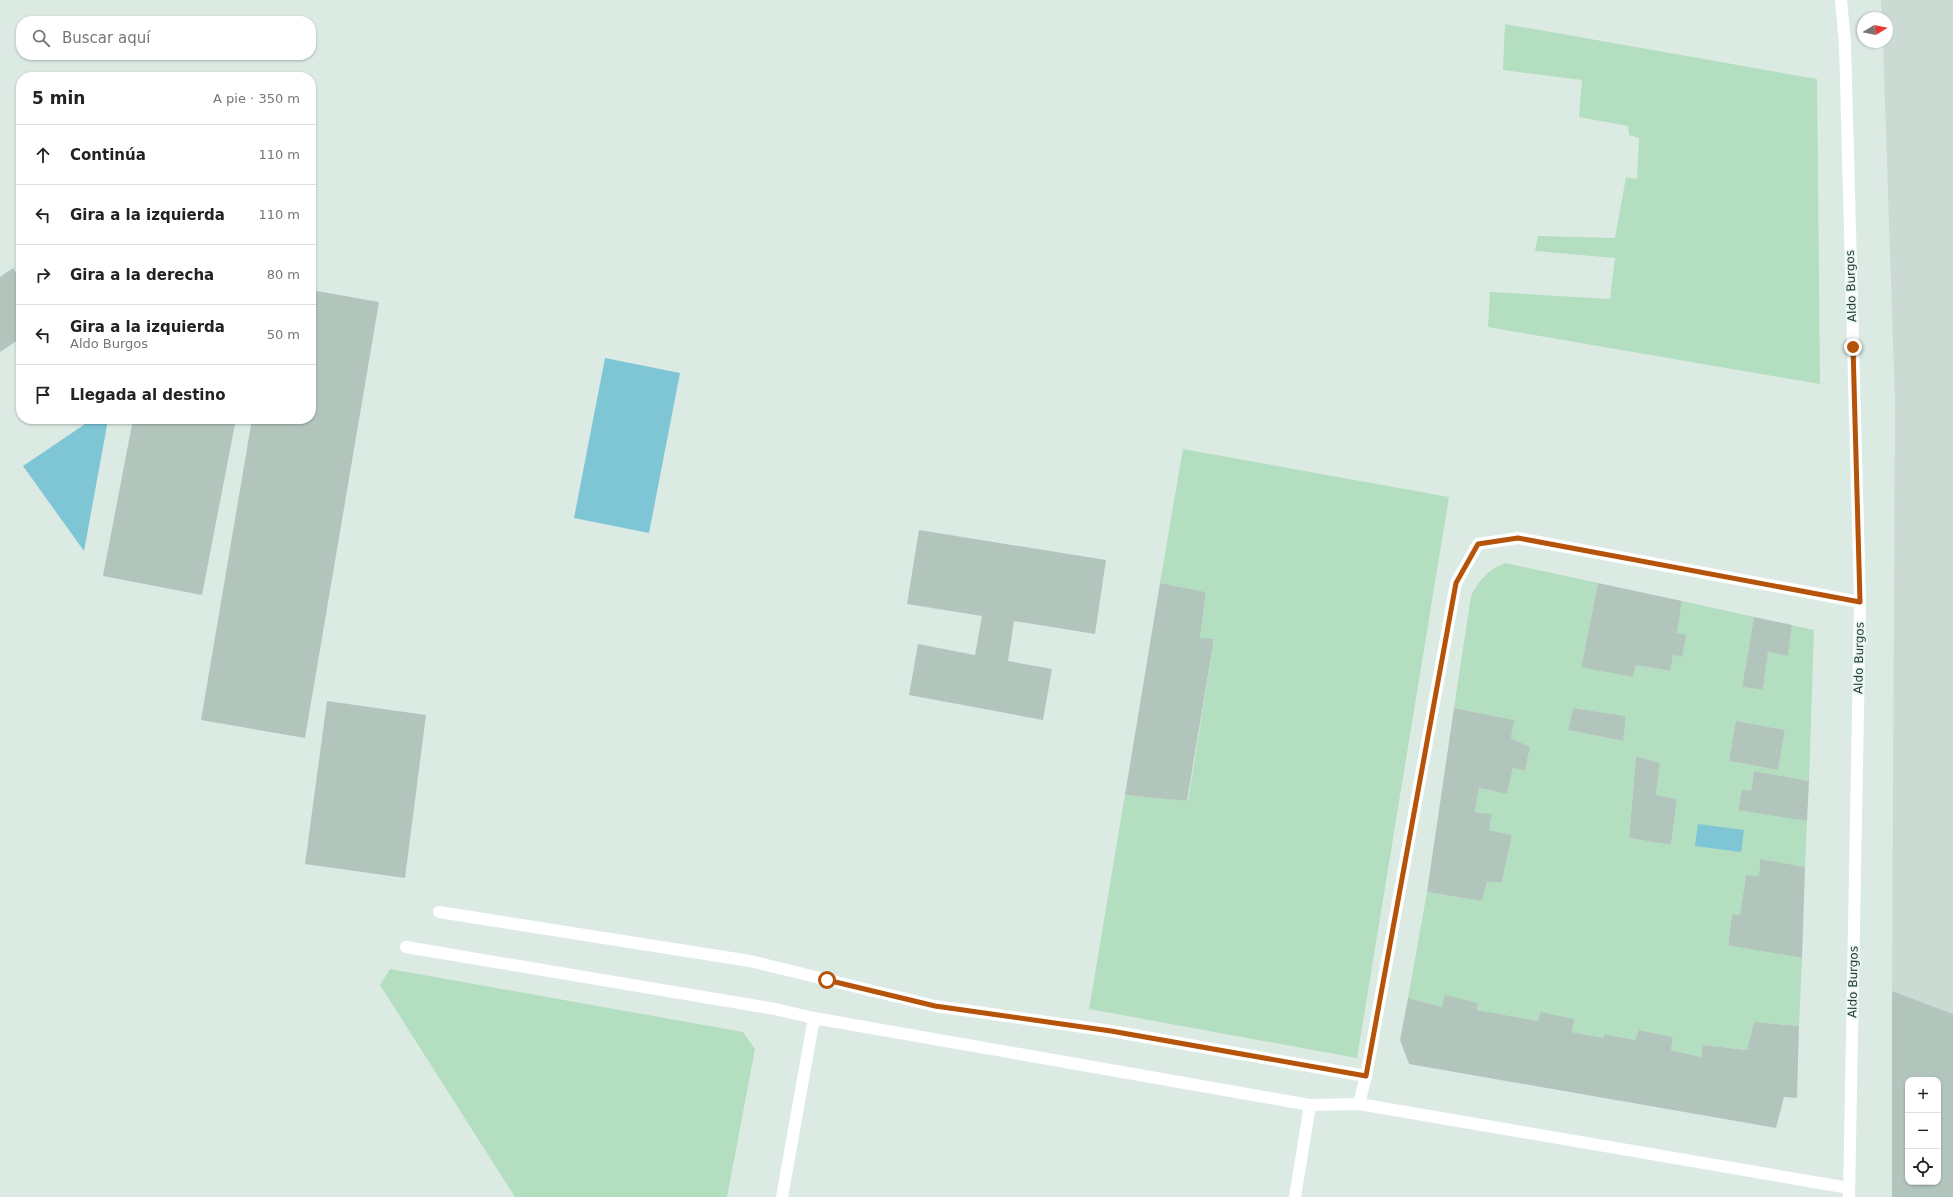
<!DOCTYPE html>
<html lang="es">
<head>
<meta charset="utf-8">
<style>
	body { margin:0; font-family:"DejaVu Sans",sans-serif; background:#f2f2f2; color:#222 }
	.controls { position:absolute; right:12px; bottom:12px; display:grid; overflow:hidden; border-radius:8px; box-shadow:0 1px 3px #0004 }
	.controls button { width:36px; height:36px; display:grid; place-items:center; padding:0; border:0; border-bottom:1px solid #e0e0e0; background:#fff; color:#222; font:20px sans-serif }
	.compass { position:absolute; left:1857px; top:12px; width:36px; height:36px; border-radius:50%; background:#fff; box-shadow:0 1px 3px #0004; rotate:80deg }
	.stop { position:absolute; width:12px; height:12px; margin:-9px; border:3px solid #b45309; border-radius:50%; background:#fff }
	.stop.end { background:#b45309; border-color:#fff; box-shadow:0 1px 4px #0008 }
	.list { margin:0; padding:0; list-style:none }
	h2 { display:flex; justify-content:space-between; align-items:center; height:52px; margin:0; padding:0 16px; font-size:17px }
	h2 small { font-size:13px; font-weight:400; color:#767676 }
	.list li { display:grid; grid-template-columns:26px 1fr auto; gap:12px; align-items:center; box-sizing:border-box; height:60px; padding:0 16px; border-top:1px solid #e0e0e0 }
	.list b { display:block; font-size:15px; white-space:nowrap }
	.list p { margin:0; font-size:13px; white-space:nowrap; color:#767676 }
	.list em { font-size:13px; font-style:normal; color:#767676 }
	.icon { flex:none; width:22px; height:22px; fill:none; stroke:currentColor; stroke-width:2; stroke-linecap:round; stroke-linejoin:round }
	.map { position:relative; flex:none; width:1953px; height:1197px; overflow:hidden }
	.search { position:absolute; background:#fff; box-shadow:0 1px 3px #0004; left:16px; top:16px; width:300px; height:44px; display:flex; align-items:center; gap:10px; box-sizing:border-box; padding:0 14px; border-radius:16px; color:#767676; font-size:15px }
	.panel { position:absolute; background:#fff; box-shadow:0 1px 3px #0004; left:16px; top:72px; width:300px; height:352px; border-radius:16px }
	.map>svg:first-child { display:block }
</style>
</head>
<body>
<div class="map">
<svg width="1953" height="1197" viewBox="0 0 1953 1197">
	<rect width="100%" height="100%" fill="#dceae4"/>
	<path fill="#cbdad3" d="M1881 0H1953V1014L1892 991 1895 402 1883 42H1887V18H1882Z"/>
	<path fill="#b3dec0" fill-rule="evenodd" d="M1505 24 1817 79 1820 384 1488 327 1490 292 1610 299 1615 258 1535 251 1538 236 1615 238 1626 177 1637 179 1639 138 1629 135 1628 126 1579 117 1582 80 1503 70Z
		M1183 449 1449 497 1357 1058 1089 1009 1125 795 1188 801 1214 640 1200 638 1206 592 1160 583Z
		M1505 563 1598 583 1581 666 1633 677 1636 665 1669 671 1673 655 1682 657 1677 633 1682 601 1754 617 1742 687 1763 690 1768 652 1788 656 1792 625 1814 630 1809 781 1754 771 1751 791 1742 789 1738 809 1807 821 1805 867 1760 860 1759 876 1746 875 1740 915 1732 914 1728 944 1802 958 1799 1026 1754 1022 1747 1050 1703 1045 1701 1057 1671 1050 1673 1037 1639 1030 1635 1040 1604 1034 1603 1038 1572 1032 1540 1012 1538 1021 1477 1010 1478 1003 1445 996 1442 1007 1408 998 1427 892 1482 901 1487 882H1502L1512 835 1489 830 1492 814 1475 812 1479 788 1507 794 1513 768 1525 771 1530 747 1511 738 1513 720 1454 708 1471 596C1479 580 1488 570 1505 563ZM1573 708 1626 716 1622 741 1569 730ZM1737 721 1785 730 1778 770 1729 761ZM1636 756 1660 763 1656 795 1677 799 1671 845 1629 838Z
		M390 969 743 1032 755 1049 727 1197H515L380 985Z"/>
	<path fill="#7ec6d5" d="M605 358 680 373 649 533 574 518Z
		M91 420H108L84 551 23 466Z
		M1698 824 1744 830 1741 852 1695 846Z"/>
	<path fill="#b2c5bd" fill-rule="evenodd" d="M13 268 21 281V338L0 352V277Z
		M311 290 379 302 305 738 201 720 252 419H311Z
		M133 419H236L202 595 103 576Z
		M919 530 1106 560 1095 634 1014 621 1008 661 1052 669 1043 720 909 695 918 644 975 655 982 616 907 604Z
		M1160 583 1206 592 1200 638 1214 639 1187 801 1125 795Z
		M1598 583 1682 601 1677 633 1686 635 1682 657 1673 655 1670 671 1636 665 1633 677 1581 667Z
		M1754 617 1792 625 1788 656 1768 652 1763 690 1742 687Z
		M327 701 426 715 405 878 305 864Z
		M1454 708 1514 720 1511 738 1530 747 1525 771 1513 768 1507 794 1479 788 1475 812 1492 814 1489 830 1512 835 1502 882H1487L1482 901 1427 892Z
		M1573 708 1626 716 1623 741 1568 730Z
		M1736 721 1785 730 1778 770 1729 761Z
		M1636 756 1660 763 1656 795 1677 799 1671 845 1629 838Z
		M1754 771 1809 781 1807 821 1738 810 1742 789 1751 791Z
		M1760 859 1805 867 1802 958 1728 945 1732 914 1740 915 1746 875 1759 876Z
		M1892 991 1953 1014V1197H1892ZM1908 1080H1938V1182H1908Z
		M1445 995 1478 1003 1477 1010 1538 1021 1540 1012 1574 1019 1572 1032 1603 1038 1604 1034 1635 1040 1639 1030 1673 1037 1671 1050 1701 1057 1703 1045 1747 1050 1754 1022 1799 1026 1797 1098 1784 1097 1776 1128 1409 1064 1400 1040 1408 998 1442 1007Z"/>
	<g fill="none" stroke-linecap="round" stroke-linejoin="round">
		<path stroke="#fff" stroke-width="12" d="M1841 0 1845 44 1860 602 1849 1197
			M439 912 750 961 935 1006 1111 1031 1366 1076
			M406 947 775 1009 814 1018 1310 1105 1359 1104 1849 1188
			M1359 1104 1366 1076 1456 583 1478 544 1518 538 1860 602
			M782 1197 814 1018
			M1295 1197 1310 1105"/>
	</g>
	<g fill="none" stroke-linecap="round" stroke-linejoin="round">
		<path stroke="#b45309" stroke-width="5" d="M827 980 935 1006 1111 1031 1366 1076 1456 583 1478 544 1518 538 1860 602 1853 347"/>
	</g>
	<g text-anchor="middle" stroke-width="3.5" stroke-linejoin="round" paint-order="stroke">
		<g font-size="12" fill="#1d3a33" stroke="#edf7f2">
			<text transform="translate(1851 286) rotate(-92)" y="4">Aldo Burgos</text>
			<text transform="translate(1859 658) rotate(-89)" y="4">Aldo Burgos</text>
			<text transform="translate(1853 982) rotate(-89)" y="4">Aldo Burgos</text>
		</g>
	</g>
</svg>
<div class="controls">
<button>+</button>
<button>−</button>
<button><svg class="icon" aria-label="locate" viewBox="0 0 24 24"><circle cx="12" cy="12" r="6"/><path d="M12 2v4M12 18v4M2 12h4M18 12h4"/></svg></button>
</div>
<svg class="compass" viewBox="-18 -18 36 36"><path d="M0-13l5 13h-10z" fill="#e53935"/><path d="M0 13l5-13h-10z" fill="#767676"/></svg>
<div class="stop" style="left:827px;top:980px"></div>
<div class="stop end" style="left:1853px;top:347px"></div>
<div class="search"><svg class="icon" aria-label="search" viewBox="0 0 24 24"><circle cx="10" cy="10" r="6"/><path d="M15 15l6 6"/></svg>Buscar aquí</div>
<section class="panel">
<h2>5 min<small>A pie · 350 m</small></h2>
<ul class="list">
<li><svg class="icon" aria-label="ahead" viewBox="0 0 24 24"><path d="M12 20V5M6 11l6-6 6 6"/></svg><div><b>Continúa</b></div><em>110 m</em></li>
<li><svg class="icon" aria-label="left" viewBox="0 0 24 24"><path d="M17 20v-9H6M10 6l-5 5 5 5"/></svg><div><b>Gira a la izquierda</b></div><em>110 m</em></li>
<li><svg class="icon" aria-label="right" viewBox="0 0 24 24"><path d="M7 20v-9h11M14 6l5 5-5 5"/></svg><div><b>Gira a la derecha</b></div><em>80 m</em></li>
<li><svg class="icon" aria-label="left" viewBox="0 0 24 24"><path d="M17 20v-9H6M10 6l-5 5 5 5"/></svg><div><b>Gira a la izquierda</b><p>Aldo Burgos</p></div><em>50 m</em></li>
<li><svg class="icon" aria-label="arrive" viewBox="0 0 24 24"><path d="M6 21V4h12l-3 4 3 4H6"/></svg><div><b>Llegada al destino</b></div></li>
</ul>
</section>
</div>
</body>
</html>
